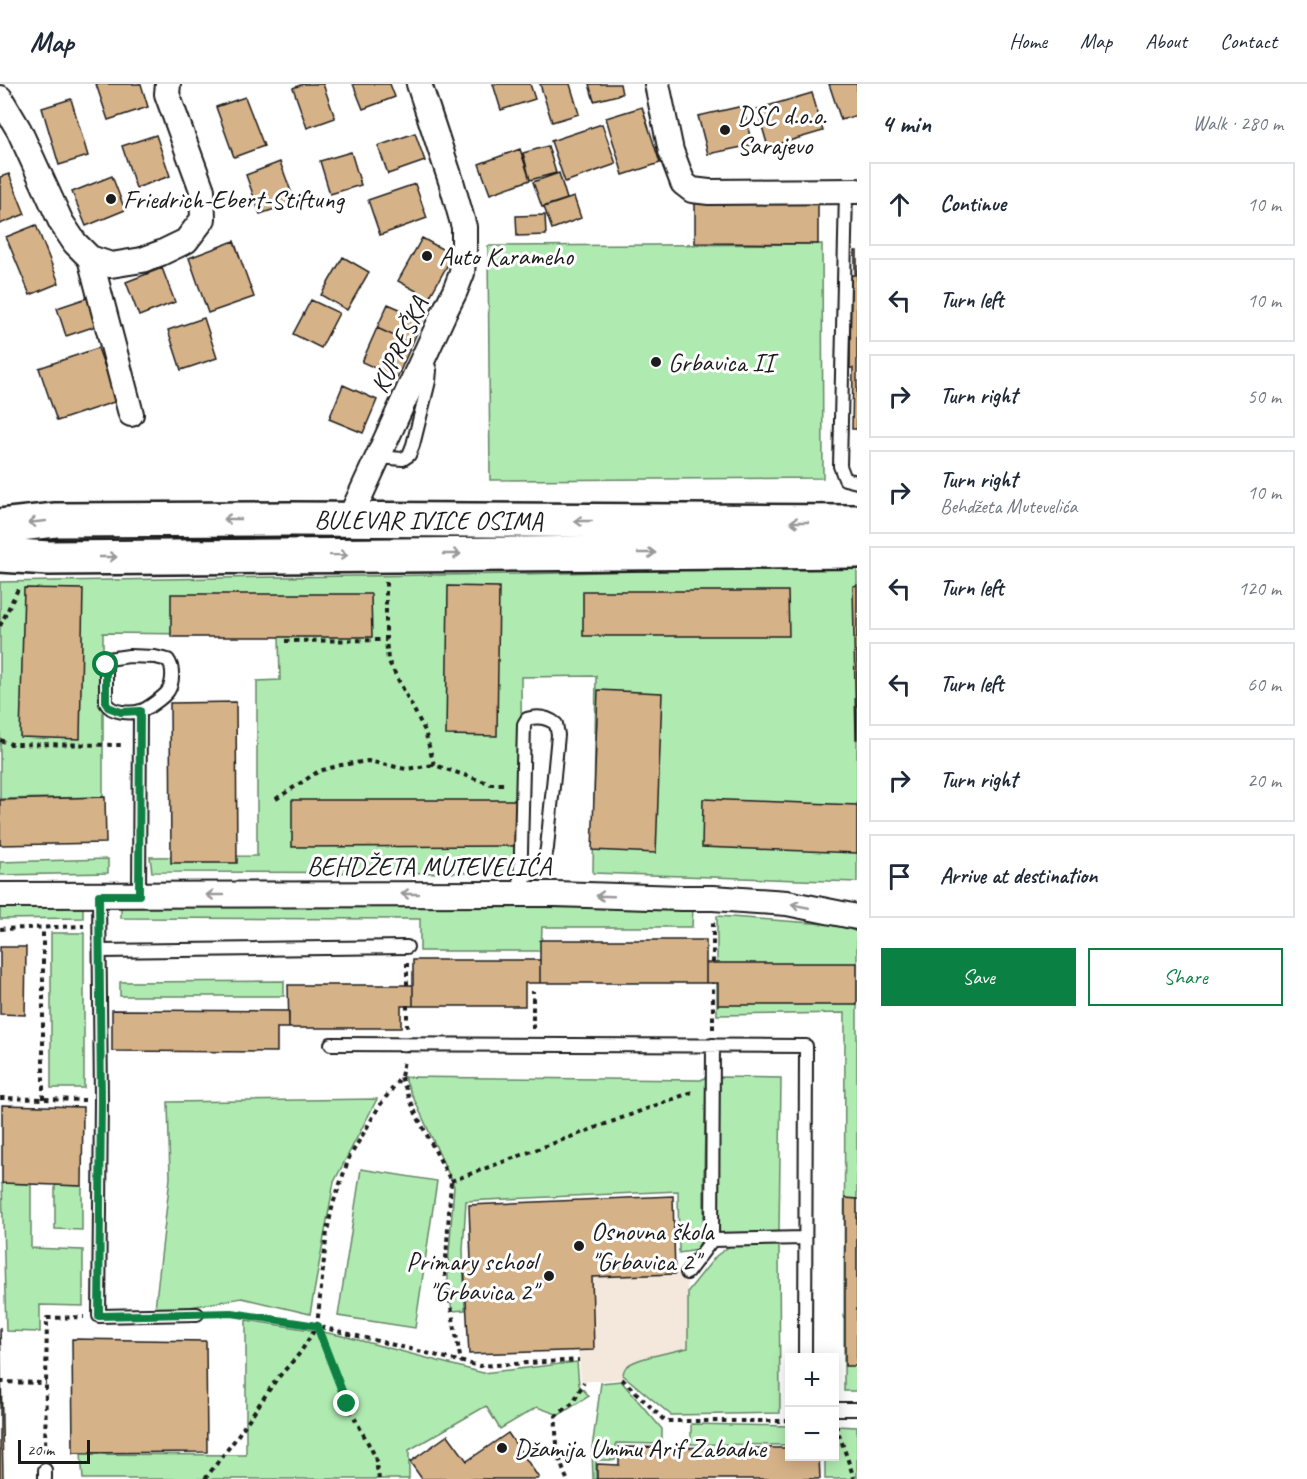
<!DOCTYPE html>
<html lang="en">
<head>
<meta charset="utf-8">
<style>
	body { margin:0; font-family:Caveat,sans-serif; background:#f6f6f7; color:#1f2937 }
	.controls { position:absolute; right:18px; bottom:18px; display:grid; overflow:hidden; border-radius:0px; box-shadow:0 3px 15px #0003 }
	.controls button { width:54px; height:54px; display:grid; place-items:center; padding:0; border:0; border-bottom:2px solid #e0e1e3; background:#fff; color:#1f2937; font:30px sans-serif }
	.scale { position:absolute; left:18px; bottom:15px; width:72px; box-sizing:border-box; padding-left:6px; border:3px solid #1c1c1c; border-top:0; font-size:16px; line-height:21px; white-space:nowrap; color:#1c1c1c; -webkit-text-stroke:4px #fff; paint-order:stroke }
	.stop { position:absolute; width:18px; height:18px; margin:-14px; border:4px solid #0b8043; border-radius:50%; background:#fff }
	.stop.end { background:#0b8043; border-color:#fff; box-shadow:0 2px 6px #0008 }
	.list { margin:0; padding:0; list-style:none }
	h2 { display:flex; justify-content:space-between; align-items:center; height:78px; margin:0; padding:0 24px; font-size:26px }
	h2 small { font-size:20px; font-weight:400; color:#747a83 }
	.list li { display:grid; grid-template-columns:39px 1fr auto; gap:18px; align-items:center; box-sizing:border-box; height:84px; margin:0 12px 12px; padding:0 12px; border:2px solid #e0e1e3; border-radius:0px }
	.list b { display:block; font-size:22px; white-space:nowrap }
	.list p { margin:0; font-size:20px; white-space:nowrap; color:#747a83 }
	.list em { font-size:20px; font-style:normal; color:#747a83 }
	.actions { display:flex; gap:12px; padding:18px 24px }
	.actions a { flex:1; padding:14px 0; border:2px solid #0b8043; border-radius:0px; text-align:center; font-size:21px; color:#0b8043 }
	.actions .main { background:#0b8043; color:#fff }
	.icon { flex:none; width:33px; height:33px; fill:none; stroke:currentColor; stroke-width:2; stroke-linecap:round; stroke-linejoin:round }
	.map { position:relative; flex:none; width:857px; height:1395px; overflow:hidden }
	header { display:flex; align-items:center; gap:36px; box-sizing:border-box; height:84px; padding:0 30px; background:#fff; border-bottom:2px solid #e0e1e3 }
	header strong { font-size:28px }
	nav { display:flex; gap:33px; margin-inline-start:auto; font-size:21px }
	main { display:flex }
	aside { flex:1; background:#fff }
	.map>svg:first-child { display:block }
</style>
</head>
<body>
<header>
<strong>Map</strong>
<nav><a>Home</a><a>Map</a><a>About</a><a>Contact</a></nav>
</header>
<main>
<div class="map">
<svg width="857" height="1395" viewBox="0 0 857 1395">
	<rect width="100%" height="100%" fill="#fff"/>
	<filter id="ink" filterUnits="userSpaceOnUse"><feTurbulence type="fractalNoise" baseFrequency=".0167" numOctaves="2"/><feDisplacementMap in="SourceGraphic" scale="12" xChannelSelector="R" yChannelSelector="G"/><feConvolveMatrix kernelMatrix="1 2 1 2 8 2 1 2 1" color-interpolation-filters="sRGB"/></filter>
	<g filter="url(#ink)">
		<path fill="#f3e8db" d="M687 1189 688 1265 636 1277 627 1282 623 1291V1295L581 1298 578 1267 594 1266 592 1193Z"/>
		<path fill="#afebb1" stroke="#668466" stroke-width="1.5" d="M822 160 823 394 490 396 488 162Z
			M857 482V798L593 789 596 592 521 593 522 789 152 788 150 773 257 772V597L280 596 279 551 103 549V713L0 715V498L279 493 520 490Z
			M108 775V789L0 791V778Z
			M83 820V834L0 835V822Z
			M121 822 693 824 692 843H542L541 867H420V835L121 834Z
			M717 832 840 841 857 848V1307H844L845 929 717 931Z
			M51 849H84V1004H51Z
			M284 897V912H120V898Z
			M404 993 701 996 706 993 704 1090V1130L702 1147 700 1158 697 1165 692 1167 679 1169 678 1107 466 1117 463 1166 465 1226 452 1227 448 1201V1182L454 1102Z
			M717 993 781 994 779 1148 717 1150Z
			M377 1015 334 1098 310 1230 242 1214 190 1223 155 1225 170 1094 168 1018Z
			M361 1085 437 1097 415 1244 338 1232Z
			M2 1099 31 1100V1164L83 1166V1222L40 1221V1248L6 1247Z
			M55 1101 82 1102V1146L55 1145Z
			M779 1161 780 1329 671 1331 623 1291C624 1287 623 1285 627 1282 638 1273 673 1268 688 1264V1207L716 1172 730 1162Z
			M246 1236 318 1247 347 1253 483 1289 577 1278 579 1301 589 1312 559 1331 537 1323 500 1345 486 1322 409 1366V1395H83L81 1370 246 1371Z
			M621 1297 662 1345V1360L616 1359 615 1376H596V1395H593L592 1364 601 1299Z
			M691 1340 789 1342V1361L691 1360Z
			M835 1342 857 1343V1395H825V1373L834 1372Z"/>
		<path fill="#d6b288" stroke="#1c1c1c" stroke-width="1.5" d="M96 0H141L148 23 108 36Z
			M303 0H323L335 34 307 44 293 4Z
			M353 0H390L395 13 363 25Z
			M493 0H530L535 15 501 26Z
			M540 0H570L579 30 552 38Z
			M589 0H620L622 10 594 17Z
			M829 0H857V31L841 36Z
			M812 9 823 47 768 63 757 25Z
			M245 13 264 62 234 73 216 23Z
			M71 15 88 72 59 81 42 24Z
			M743 22 752 61 708 70 698 32Z
			M642 23 660 79 623 91 606 34Z
			M602 40 616 80 565 98 551 57Z
			M415 49 425 77 388 90 378 62Z
			M156 51 170 92 136 104 122 62Z
			M548 62 556 89 530 96 523 69Z
			M520 65 530 96 490 110 479 80Z
			M351 68 361 101 330 110 320 77Z
			M280 78 295 118 260 130 246 91Z
			M559 89 567 115 542 123 533 98Z
			M9 90 25 130 0 140V93Z
			M112 92 125 126 86 142 72 108Z
			M415 100 427 134 380 151 368 116Z
			M695 110 818 112V160L695 159Z
			M574 113 581 134 552 145 544 123Z
			M545 131 546 151 517 152 516 132Z
			M36 141 59 199 30 211 6 153Z
			M422 154 453 171 429 214 398 197Z
			M234 157 254 213 208 229 189 174Z
			M855 167H857V345H852L853 284H850L851 191H855Z
			M343 173 369 188 347 226 321 211Z
			M162 184 175 218 139 232 126 198Z
			M90 213 99 241 66 252 57 224Z
			M311 216 339 229 321 264 293 250Z
			M388 220 423 235 412 260 377 244Z
			M204 234 217 274 181 286 168 246Z
			M377 244 412 260 397 294 362 278Z
			M98 264 117 317 57 337 39 284Z
			M343 301 377 316 363 349 329 335Z
			M857 501V655H856L853 502Z
			M448 502 499 503 497 652 446 651Z
			M24 504 83 505 80 655 20 653Z
			M583 507H788L789 552H583Z
			M171 510H371L372 553H171Z
			M598 606 662 609 656 769 592 766Z
			M236 618 237 779H171L170 619Z
			M105 713 106 759 0 761V716Z
			M703 715 857 721V769L702 763Z
			M292 716H520V762L292 763Z
			M540 856H706V899H540Z
			M0 863H26L25 931 0 930Z
			M413 876H540V899H525V922H413Z
			M706 879H857V921H718V899H706Z
			M288 901H413V922H401V944H289Z
			M112 926 289 927V944H277V968L112 967Z
			M2 1021 83 1023 82 1102 2 1099Z
			M673 1112 675 1190 592 1193 594 1266 469 1270 464 1179 471 1178 469 1121Z
			M845 1114 857 1115V1282H845Z
			M0 1243 1 1282 3 1395H0Z
			M72 1255 206 1257 207 1368 73 1369Z
			M508 1349 539 1394 537 1395H422L410 1378 448 1351 467 1377Z
			M619 1363 790 1364V1372H819L820 1395H597V1380L619 1381Z"/>
		<g fill="none" stroke-linecap="round" stroke-linejoin="round">
			<g stroke="#1c1c1c" stroke-width="16">
				<path id="lane" d="M846 107 840 382 845 395 857 398
					M378 373 403 375 409 371 413 361 429 297 430 286 426 275
					M129 572 155 573 168 576C174 584 173 599 168 607 164 613 147 625 141 627 131 630 111 629 106 619V581L108 575Z
					M520 810 524 640 527 635C537 632 547 633 556 640L558 651 547 764C544 782 539 790 520 794
					M99 811 101 1016 99 1232 197 1230
					M139 811 140 627
					M100 867 407 863
					M331 960 806 962 805 1274
					M712 1156 713 961
					M687 1189 712 1156 805 1154
					M834 1325H857
					M45 1386V1395"/>
			</g>
			<g stroke="#1c1c1c" stroke-width="28">
				<path id="street" d="M657 0 671 67 683 99 692 106 709 108 857 107
					M0 14 19 46 61 138 75 159 90 174 111 181 142 176 161 169 186 157 203 135 202 106 167 10 168 0
					M90 174 131 330
					M349 436 444 229 455 207 462 189 464 166V143L451 97 419 0
					M0 811 555 810 681 814H713L787 819 857 833"/>
			</g>
			<g stroke="#1c1c1c" stroke-width="38">
				<g id="secondary">
					<path id="s1" d="M0 442 56 436 290 435 857 438"/>
					<path d="M0 471 49 474 857 467"/>
				</g>
			</g>
			<path stroke="#1c1c1c" stroke-width="4" stroke-dasharray="4.5 4.5" stroke-linecap="butt" d="M386 498V556L388 576 425 647 434 681 491 700H506
				M0 542 18 505
				M285 557 386 556
				M0 656 11 660 125 661
				M276 715 319 687 341 681 368 677 406 685 434 681
				M0 845 84 842
				M713 879V838
				M407 901V879
				M407 921V944
				M533 945V907
				M713 945V899
				M401 993 416 1030 451 1097 445 1190 461 1278
				M0 1014 85 1016
				M43 1015V845
				M451 1097 695 1007
				M214 1229H232L317 1242 479 1282 579 1276
				M317 1242 347 1320 375 1372 379 1395
				M622 1295 665 1337H790
				M0 1298 46 1299
				M836 1341 854 1394
				M45 1369 47 1234 84 1233
				M205 1395 234 1357 276 1296 300 1269 317 1242 327 1147 333 1120 349 1074 380 1021 401 993 404 976
				M567 1395C558 1376 555 1353 556 1332L573 1319 584 1298"/>
			<use href="#lane" stroke="#fff" stroke-width="12"/>
			<use href="#street" stroke="#fff" stroke-width="24"/>
			<use href="#secondary" stroke="#fff" stroke-width="33"/>
		</g>
		<defs><path id="oneway-shaft" d="M-6 0H5M1.5-3L5.5 0L1.5 3" fill="none" stroke-width="1.6" stroke-linecap="round" stroke-linejoin="round" transform="scale(1.5)"/></defs>
		<g stroke="#999">
			<use href="#oneway-shaft" transform="translate(232 435) rotate(180)"/>
			<use href="#oneway-shaft" transform="translate(583 437) rotate(-180)"/>
			<use href="#oneway-shaft" transform="translate(37 438) rotate(174)"/>
			<use href="#oneway-shaft" transform="translate(799 438) rotate(-180)"/>
			<use href="#oneway-shaft" transform="translate(647 469)"/>
			<use href="#oneway-shaft" transform="translate(452 470)"/>
			<use href="#oneway-shaft" transform="translate(339 471) rotate(-1)"/>
			<use href="#oneway-shaft" transform="translate(108 473)"/>
			<use href="#oneway-shaft" transform="translate(410 810) rotate(180)"/>
			<use href="#oneway-shaft" transform="translate(215 811) rotate(180)"/>
			<use href="#oneway-shaft" transform="translate(605 812) rotate(-178)"/>
			<use href="#oneway-shaft" transform="translate(800 822) rotate(-169)"/>
		</g>
	</g>
	<g fill="none" stroke-linecap="round" stroke-linejoin="round" filter="url(#ink)">
		<path stroke="#0b8043" stroke-width="8" d="M106 581V619L108 623 121 628 140 627 139 811H99L101 1016 99 1232 232 1229 317 1242 347 1320"/>
	</g>
	<g fill="#1c1c1c" stroke="#fff" stroke-width="2">
		<circle cx="725" cy="46" r="6"/>
		<circle cx="111" cy="115" r="6"/>
		<circle cx="427" cy="172" r="6"/>
		<circle cx="656" cy="278" r="6"/>
		<circle cx="579" cy="1162" r="6"/>
		<circle cx="549" cy="1192" r="6"/>
		<circle cx="502" cy="1364" r="6"/>
	</g>
	<g text-anchor="middle" stroke-width="6" stroke-linejoin="round" paint-order="stroke">
		<g font-size="26" fill="#1c1c1c" stroke="#fff" text-anchor="start">
			<text x="737" y="40">DSC d.o.o.<tspan x="737" dy="30">Sarajevo</tspan></text>
			<text x="123" y="124">Friedrich-Ebert-Stiftung</text>
			<text x="439" y="181">Auto Karameho</text>
			<text x="668" y="287">Grbavica II</text>
			<text x="591" y="1156">Osnovna škola<tspan x="591" dy="30">"Grbavica 2"</tspan></text>
			<text x="537" y="1186" text-anchor="end">Primary school<tspan x="537" dy="30">"Grbavica 2"</tspan></text>
			<text x="514" y="1373">Džamija Ummu Arif Zabadne</text>
		</g>
		<g font-size="26" fill="#1c1c1c" stroke="#fff">
			<text transform="translate(399 261) rotate(-65)" y="9">KUPREŠKA</text>
			<text dy="9" stroke="none"><textPath href="#s1" startOffset="429">BULEVAR IVICE OSIMA</textPath></text>
			<text x="429" y="791">BEHDŽETA MUTEVELIĆA</text>
		</g>
	</g>
</svg>
<div class="controls">
<button>+</button>
<button>−</button>
</div>
<div class="scale">20 m</div>
<div class="stop" style="left:106px;top:581px"></div>
<div class="stop end" style="left:347px;top:1320px"></div>
</div>
<aside>
<h2>4 min<small>Walk · 280 m</small></h2>
<ul class="list">
<li><svg class="icon" aria-label="ahead" viewBox="0 0 24 24"><path d="M12 20V5M6 11l6-6 6 6"/></svg><div><b>Continue</b></div><em>10 m</em></li>
<li><svg class="icon" aria-label="left" viewBox="0 0 24 24"><path d="M17 20v-9H6M10 6l-5 5 5 5"/></svg><div><b>Turn left</b></div><em>10 m</em></li>
<li><svg class="icon" aria-label="right" viewBox="0 0 24 24"><path d="M7 20v-9h11M14 6l5 5-5 5"/></svg><div><b>Turn right</b></div><em>50 m</em></li>
<li><svg class="icon" aria-label="right" viewBox="0 0 24 24"><path d="M7 20v-9h11M14 6l5 5-5 5"/></svg><div><b>Turn right</b><p>Behdžeta Mutevelića</p></div><em>10 m</em></li>
<li><svg class="icon" aria-label="left" viewBox="0 0 24 24"><path d="M17 20v-9H6M10 6l-5 5 5 5"/></svg><div><b>Turn left</b></div><em>120 m</em></li>
<li><svg class="icon" aria-label="left" viewBox="0 0 24 24"><path d="M17 20v-9H6M10 6l-5 5 5 5"/></svg><div><b>Turn left</b></div><em>60 m</em></li>
<li><svg class="icon" aria-label="right" viewBox="0 0 24 24"><path d="M7 20v-9h11M14 6l5 5-5 5"/></svg><div><b>Turn right</b></div><em>20 m</em></li>
<li><svg class="icon" aria-label="arrive" viewBox="0 0 24 24"><path d="M6 21V4h12l-3 4 3 4H6"/></svg><div><b>Arrive at destination</b></div></li>
</ul>
<div class="actions"><a class="main">Save</a><a>Share</a></div>
</aside>
</main>
</body>
</html>
